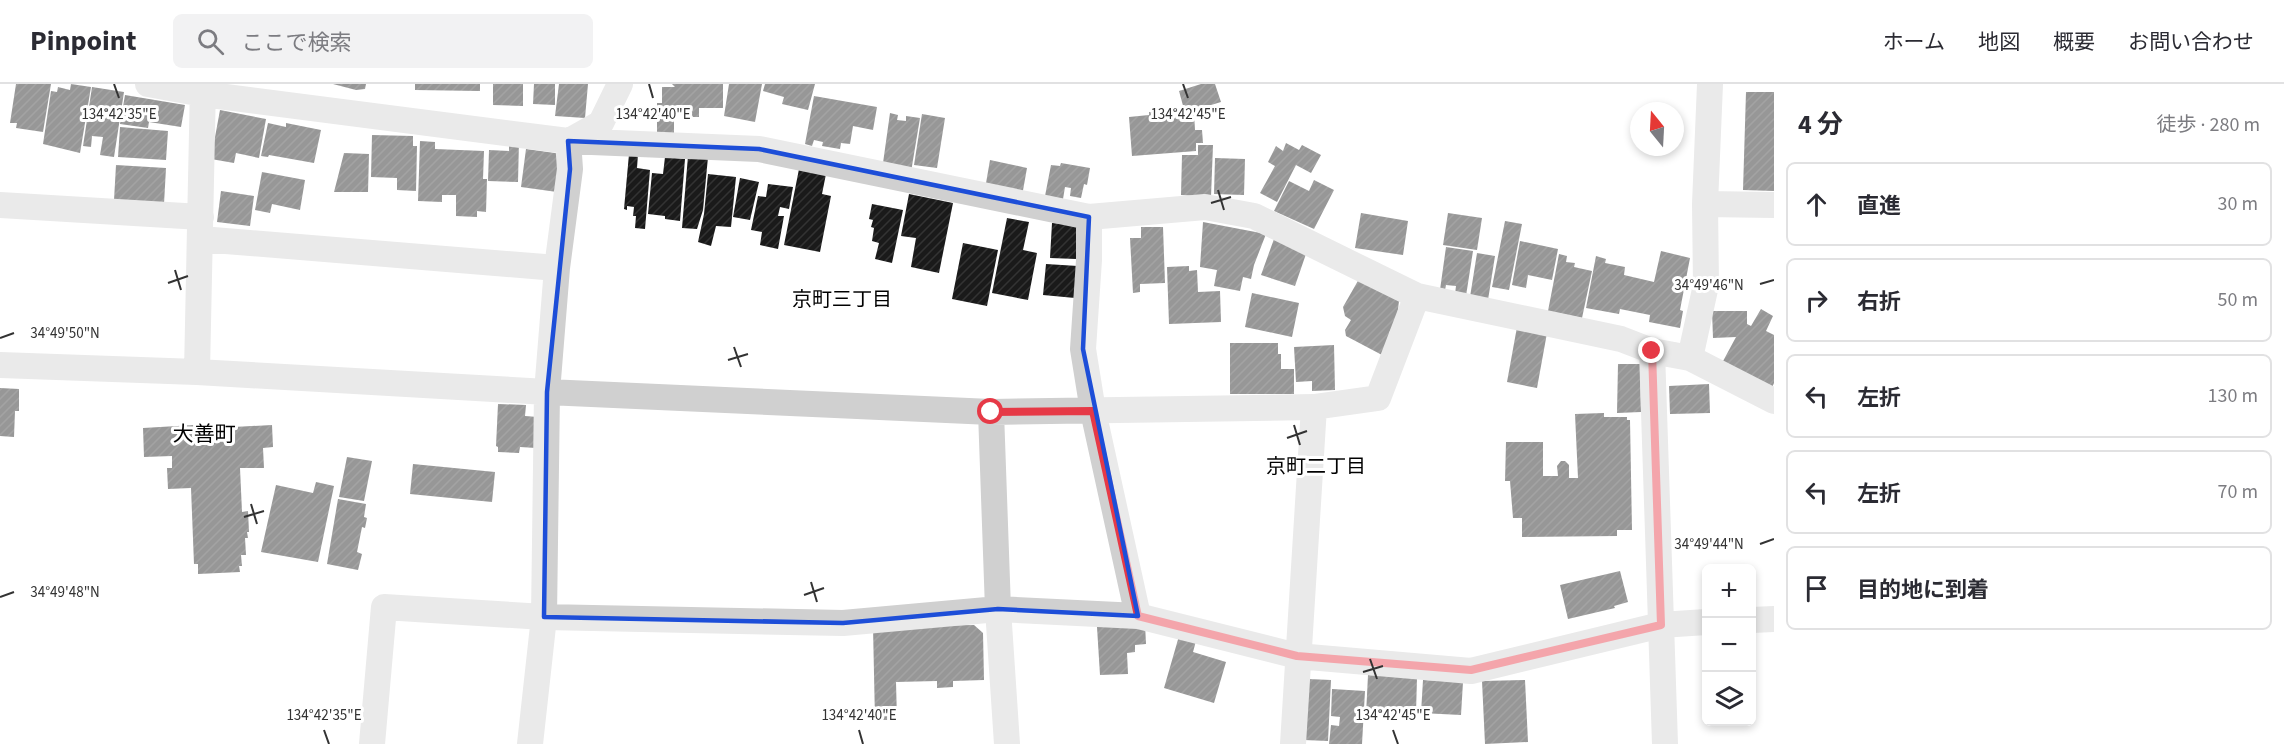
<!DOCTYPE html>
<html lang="ja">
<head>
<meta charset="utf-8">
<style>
	body { margin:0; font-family:"Source Sans 3","Noto Sans JP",sans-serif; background:#f2f2f3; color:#2b2b33 }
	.controls { position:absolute; right:18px; bottom:18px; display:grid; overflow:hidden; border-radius:9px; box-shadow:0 3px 9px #0003 }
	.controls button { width:54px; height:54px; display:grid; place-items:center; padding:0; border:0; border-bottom:2px solid #e1e1e2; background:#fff; color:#2b2b33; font:30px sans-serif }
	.compass { position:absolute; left:1630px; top:18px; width:54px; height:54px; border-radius:50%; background:#fff; box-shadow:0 3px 9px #0003; rotate:342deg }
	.stop { position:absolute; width:18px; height:18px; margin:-14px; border:4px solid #e63946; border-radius:50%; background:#fff }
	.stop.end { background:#e63946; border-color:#fff; box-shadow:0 2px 6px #0008 }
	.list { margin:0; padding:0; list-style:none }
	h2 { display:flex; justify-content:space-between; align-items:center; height:78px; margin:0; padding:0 24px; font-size:26px }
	h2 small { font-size:20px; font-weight:400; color:#7c7c81 }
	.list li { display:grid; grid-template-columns:39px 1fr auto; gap:18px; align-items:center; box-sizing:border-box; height:84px; margin:0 12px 12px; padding:0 12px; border:2px solid #e1e1e2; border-radius:9px }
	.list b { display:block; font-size:22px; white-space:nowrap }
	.list em { font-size:20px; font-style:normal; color:#7c7c81 }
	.icon { flex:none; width:33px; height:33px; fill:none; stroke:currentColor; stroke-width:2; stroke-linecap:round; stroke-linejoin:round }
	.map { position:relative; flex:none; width:1774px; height:660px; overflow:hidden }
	header { display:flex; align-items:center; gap:36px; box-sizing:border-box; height:84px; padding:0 30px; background:#fff; border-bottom:2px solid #e1e1e2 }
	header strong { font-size:28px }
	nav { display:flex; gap:33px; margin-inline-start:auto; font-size:21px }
	.search { width:420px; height:54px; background:#f2f2f3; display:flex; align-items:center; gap:15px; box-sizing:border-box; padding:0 21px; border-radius:9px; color:#7c7c81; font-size:22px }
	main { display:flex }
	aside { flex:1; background:#fff }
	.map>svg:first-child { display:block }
</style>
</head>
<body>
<header>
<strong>Pinpoint</strong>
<div class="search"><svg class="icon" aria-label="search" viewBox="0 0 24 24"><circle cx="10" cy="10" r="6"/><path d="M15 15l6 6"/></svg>ここで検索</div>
<nav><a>ホーム</a><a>地図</a><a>概要</a><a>お問い合わせ</a></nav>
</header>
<main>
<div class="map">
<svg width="1774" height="660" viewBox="0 0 1774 660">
	<defs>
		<pattern id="building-hatch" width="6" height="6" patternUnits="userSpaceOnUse" patternTransform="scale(1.5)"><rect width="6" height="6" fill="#1a1a1a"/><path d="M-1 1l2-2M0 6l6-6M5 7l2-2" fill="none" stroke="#333"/></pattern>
	</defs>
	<rect width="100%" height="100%" fill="#fff"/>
	<path fill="url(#building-hatch)" d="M16 0H51L43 48 16 44 17 39H10Z
		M71 0 91 3 80 69 43 60 51 7 57 8 58 3 70 6Z
		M333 0H366L365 5 356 6Z
		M415 0H480V7L415 6Z
		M493 0H523V22L493 21Z
		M534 0H555V21L533 20Z
		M559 0H588L585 34 555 32Z
		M672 0H723V24H699V33H682L683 29H674V50H657V19H662V3H675Z
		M729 0H762L755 38 724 32Z
		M765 0H815L808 26 782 20 784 13 763 7Z
		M1201 0H1215L1221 18 1185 29 1179 7Z
		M92 3 124 8 114 73 100 71 103 53 92 52 91 63 83 62Z
		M1746 8H1774V107L1743 106Z
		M125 11 185 21 181 43 149 38 148 44 120 40Z
		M814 12 877 23 873 46 853 42 850 60 841 59 840 65 822 62 823 58 814 56 812 62 805 60Z
		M220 26 266 35 259 74 236 69 234 79 211 75Z
		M1181 26 1182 29 1194 28 1195 46H1202L1203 59H1196V67L1132 72 1129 33 1149 31V28Z
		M890 29 898 31 897 36 906 37V32L920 34 911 88 883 79Z
		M922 30 945 34 937 84 914 81Z
		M268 39 286 43V39L321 46 314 79 269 71 268 73 261 72Z
		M120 43 168 47 166 76 118 73Z
		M372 51 413 52V62H417L416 107 397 106V94L371 93Z
		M420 57 435 58V65L484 67 483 95H487L486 128 477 127V133L456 132V111H442V118L418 117Z
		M509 57H519L518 98 488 97 489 66 509 67Z
		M1286 59 1299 66 1302 61 1321 71 1311 89 1296 81 1277 118 1260 109 1275 82 1268 78 1276 62 1283 67Z
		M1198 61H1213L1211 113 1181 111 1182 71H1198Z
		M526 65 562 70 557 108 521 103Z
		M344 69 369 70 368 108H334Z
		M629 70H638L637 84 650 86 645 145 635 144 636 132H633L634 123 627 122V126L624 125Z
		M688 72 708 73 703 126 697 145 682 144Z
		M665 73 685 75 680 137 665 135V132L648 130 652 89 663 90Z
		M1215 74 1245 75 1244 111 1214 110Z
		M990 76 1027 84 1022 112 985 105Z
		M1061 79 1090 84 1087 101 1084 100 1081 114 1070 112 1071 104 1065 103 1063 115 1045 112 1051 81 1060 82Z
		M116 81 166 84 164 120 114 116Z
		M799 85 826 90 822 110 831 112 820 168 784 161Z
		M262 88 305 96 300 126 272 120 270 129 255 126Z
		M708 90 736 93 731 143 716 142 711 162 698 158 704 130Z
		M740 94 759 98 750 136 733 133Z
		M1314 96 1334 106 1314 145 1274 127 1289 97 1309 107Z
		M768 100 793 103 789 125 780 123 778 132H784L778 165 760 161 762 148 751 146 758 112 766 113Z
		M221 107 254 112 250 142 217 138Z
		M909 110 953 119 939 189 911 183 916 154 901 152Z
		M872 120 903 126 892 179 875 175 879 159 872 157 874 144 871 143 873 136 869 135Z
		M1361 129 1408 137 1403 171 1355 164Z
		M1448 129 1482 134 1477 166 1443 161Z
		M1007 134 1029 138 1023 166 1037 169 1028 216 992 209Z
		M1505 137 1522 140 1509 206 1492 203Z
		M1203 138 1266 150 1254 181 1251 195 1243 193 1240 207 1214 202 1217 186 1200 183Z
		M1052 139 1078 141 1076 175 1050 174Z
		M1141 143H1163L1165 199 1140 200V208L1133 209 1130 154H1141Z
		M1274 155 1307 167 1295 202 1261 191Z
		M1520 157 1558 165 1552 196 1528 191 1526 204 1512 201Z
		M963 159 998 166 987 222 952 215Z
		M1446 163 1473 167 1466 212 1455 210 1456 202 1446 201 1445 206H1440Z
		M1661 167 1690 174 1680 226 1683 227 1680 244 1649 238 1650 231 1620 225 1619 230 1586 224 1596 172 1606 175 1605 179 1625 183 1624 191 1654 198Z
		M1477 169 1495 172 1488 216 1470 213Z
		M1559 170 1567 172 1566 178 1575 179 1574 183 1592 187 1582 234 1548 227Z
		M1046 180 1078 182 1075 214 1043 211Z
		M1189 182V187L1197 186 1198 208 1220 207 1221 238 1169 240 1167 183Z
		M1359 195 1399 217 1397 234 1389 249 1393 251 1382 271 1346 252 1345 246 1351 236 1345 232 1343 223Z
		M1252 209 1299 219 1292 253 1245 243Z
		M1761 225 1773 232 1766 247 1774 251V299L1771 306 1722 279 1736 253 1713 254 1712 227H1747V240L1751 242Z
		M1517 243 1547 249 1537 304 1507 298Z
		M1230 259H1278V270H1281V285H1294V310H1230Z
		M1334 261 1335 306 1312 307V297L1296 298 1294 263Z
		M1618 280H1640L1641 328 1617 329Z
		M1709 300 1710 329 1670 330 1669 302Z
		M0 304 19 305V327H15L14 353 0 352Z
		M498 320 526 321 525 332 538 333 536 364 520 363 519 369 498 368V363L496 362Z
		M1604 329V333H1627V336H1630L1632 446H1617V452L1522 453V434H1513L1510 397H1505L1506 358H1543V392H1558L1557 382 1561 377H1565L1569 381V394H1578L1575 330Z
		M194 341 195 357 216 356V344L272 341 273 363 263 364 264 384H240L242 428 248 427 249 448H247L248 454H245L246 471H241L242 482H239L240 488 198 490V480H194L191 404 168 405 167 384H172V372L144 373 143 344Z
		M347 373 372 377 364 417 339 413Z
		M413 380 495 388 492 418 410 410Z
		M316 398 334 402 318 478 261 468 276 401 313 409Z
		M338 415 366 420 364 433 367 434 365 444 362 443 357 468 362 470 358 486 327 480Z
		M1620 487 1628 518 1614 522 1615 524 1568 535 1560 501Z
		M1145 540 1146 560 1135 561V568L1127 569 1128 590 1100 591 1097 543Z
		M974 541 983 549 984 596 953 597V603L937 604V597L896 598 897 636H875L873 543Z
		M1179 552 1196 557 1193 568 1226 578 1214 619 1164 604Z
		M1368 591 1417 594 1416 629 1387 627V632L1366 631Z
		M1308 595 1331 596 1328 657 1304 656Z
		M1423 596 1463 598 1461 631 1421 629Z
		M1525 596 1528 658 1485 660 1482 597Z
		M1332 605 1365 607 1362 660H1329L1331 641 1339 642 1340 633 1331 632Z"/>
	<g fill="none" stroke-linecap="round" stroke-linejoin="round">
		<path stroke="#d0d0d0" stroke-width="26" d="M148 0 203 10 568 57 759 65 1089 133 1205 123 1254 132 1417 212 1621 255 1652 267 1690 274 1774 317
			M569 57 601 39 620 0
			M1705 120 1774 121
			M0 121 201 133
			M1089 133V176L1083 265 1093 327 1138 532
			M201 155 557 184
			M1652 267 1665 660
			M1690 274 1706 201 1705 120 1710 0
			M0 281 197 288 547 308 991 328 1314 323 1378 314 1417 212
			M197 288 203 0
			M991 328 998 525 1007 660
			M1752 536 1774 535
			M372 660 384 523 544 533 843 539 998 525 1138 532 1297 572 1471 587 1661 541 1706 538
			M530 660 544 533 547 308 557 184 570 85 568 57
			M1293 660 1314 323"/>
	</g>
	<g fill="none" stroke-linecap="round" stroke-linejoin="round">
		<path stroke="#e63946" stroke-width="8" d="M991 328 1093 327 1138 532 1297 572 1471 586 1661 541 1652 267"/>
	</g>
	<path d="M0 0H1774V660H0ZM568 57 759 65 1089 133 1083 265 1138 532 998 525 843 539 544 533 547 308 570 85Z" fill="#fff" fill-opacity=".55" fill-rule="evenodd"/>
	<path fill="none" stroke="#1d4ed8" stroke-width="4.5" stroke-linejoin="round" d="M568 57 759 65 1089 133 1083 265 1138 532 998 525 843 539 544 533 547 308 570 85Z"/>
	<path fill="none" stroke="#333" stroke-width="2" d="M114 0 119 14M649 0 653 14M1183 0 1188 14M1218 106 1224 126M1211 119 1231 113M175 186 181 206M168 199 188 192M1760 200 1774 196M0 254 14 249M734 263 741 283M728 276 748 270M1294 341 1300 361M1287 354 1307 347M251 420 257 440M244 433 264 427M1760 460 1774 455M811 498 817 518M804 511 824 504M0 513 14 508M1370 575 1377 595M1363 588 1383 582M324 646 329 660M859 646 863 660M1393 646 1398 660"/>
	<g text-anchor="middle" stroke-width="6" stroke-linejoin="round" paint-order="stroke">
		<g font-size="20" fill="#000" stroke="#fff">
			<text x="842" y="222">京町三丁目</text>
			<text x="1316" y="389">京町二丁目</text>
		</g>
		<g font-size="21" fill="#000" stroke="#fff">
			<text x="204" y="357">大善町</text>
		</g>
	</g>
	<g font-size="15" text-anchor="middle" fill="#333" stroke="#fff" stroke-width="6" stroke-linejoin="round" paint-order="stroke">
		<text x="119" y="35">134°42'35"E</text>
		<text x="653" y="35">134°42'40"E</text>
		<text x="1188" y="35">134°42'45"E</text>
		<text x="1709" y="206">34°49'46"N</text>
		<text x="65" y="254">34°49'50"N</text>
		<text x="1709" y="465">34°49'44"N</text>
		<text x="65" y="513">34°49'48"N</text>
		<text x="324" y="636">134°42'35"E</text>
		<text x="859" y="636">134°42'40"E</text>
		<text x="1393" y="636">134°42'45"E</text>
	</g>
</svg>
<div class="controls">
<button>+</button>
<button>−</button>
<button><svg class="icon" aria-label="layers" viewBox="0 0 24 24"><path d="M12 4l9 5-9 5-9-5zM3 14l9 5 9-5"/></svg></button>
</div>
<svg class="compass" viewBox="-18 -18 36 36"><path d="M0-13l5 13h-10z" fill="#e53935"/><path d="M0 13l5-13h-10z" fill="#7c7c81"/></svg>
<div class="stop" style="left:991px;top:328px"></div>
<div class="stop end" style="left:1652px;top:267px"></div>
</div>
<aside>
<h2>4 分<small>徒歩 · 280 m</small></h2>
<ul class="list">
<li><svg class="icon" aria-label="ahead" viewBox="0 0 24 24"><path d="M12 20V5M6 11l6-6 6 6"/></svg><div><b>直進</b></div><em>30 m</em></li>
<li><svg class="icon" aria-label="right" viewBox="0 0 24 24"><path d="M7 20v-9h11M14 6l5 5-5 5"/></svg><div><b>右折</b></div><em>50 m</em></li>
<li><svg class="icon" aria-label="left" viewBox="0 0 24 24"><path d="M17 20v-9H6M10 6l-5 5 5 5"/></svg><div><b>左折</b></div><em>130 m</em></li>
<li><svg class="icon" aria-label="left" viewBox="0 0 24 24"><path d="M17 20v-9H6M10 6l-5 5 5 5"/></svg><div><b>左折</b></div><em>70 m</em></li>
<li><svg class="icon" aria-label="arrive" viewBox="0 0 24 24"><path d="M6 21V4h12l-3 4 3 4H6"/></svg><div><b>目的地に到着</b></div></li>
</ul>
</aside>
</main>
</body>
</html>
